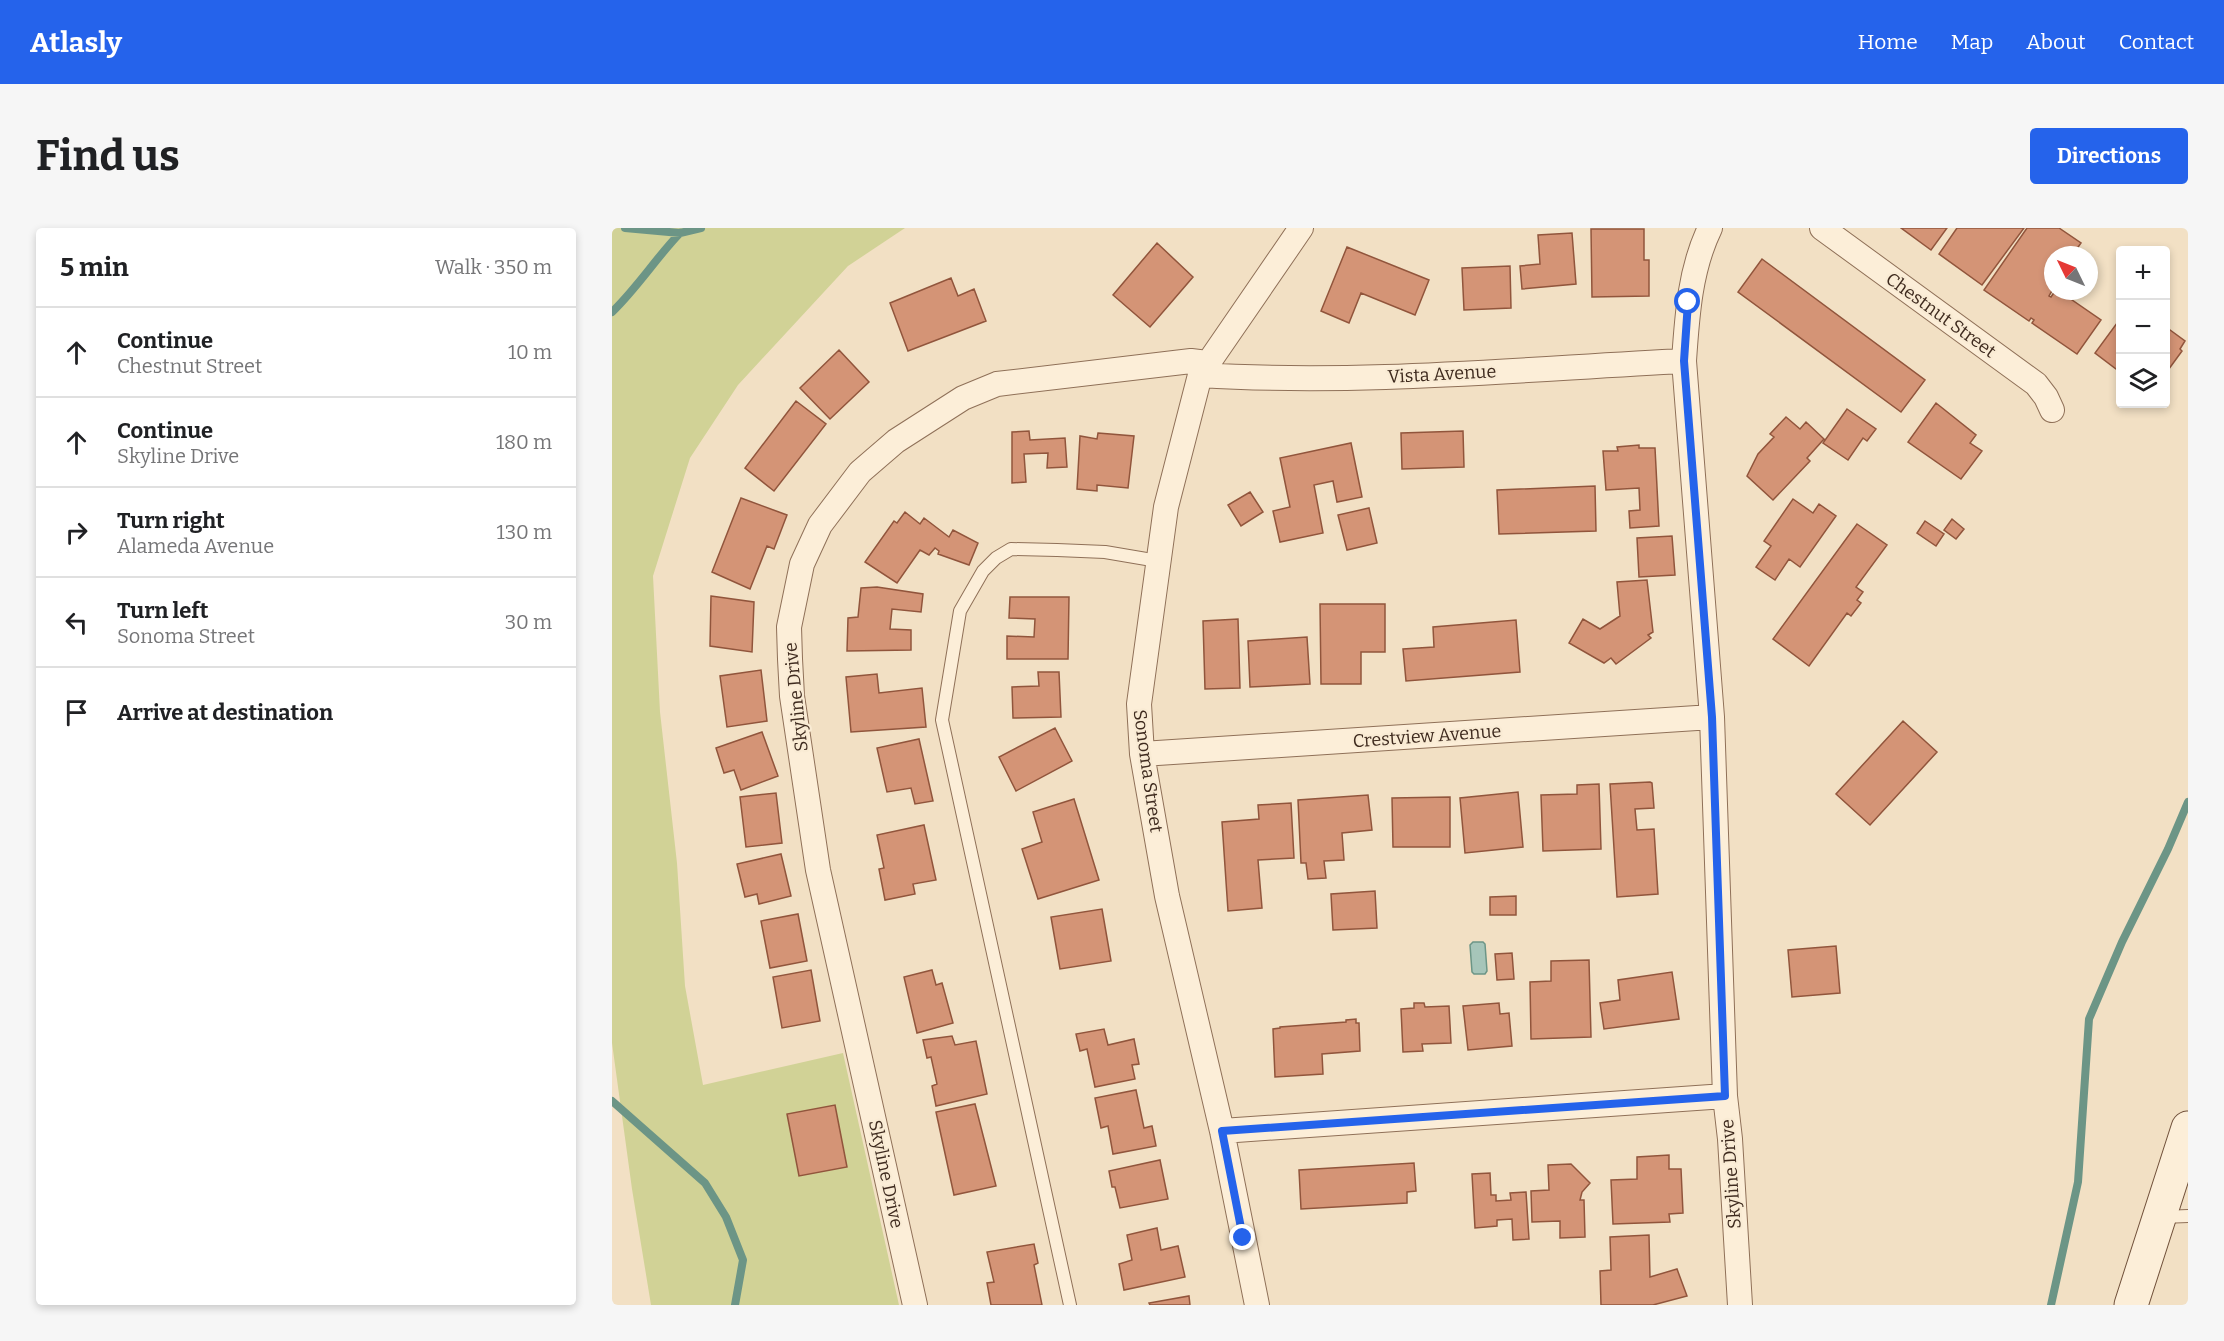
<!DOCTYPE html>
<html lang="en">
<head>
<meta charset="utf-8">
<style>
	body { margin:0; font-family:Bitter,serif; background:#f6f6f6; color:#202124 }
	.controls { position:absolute; right:18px; top:18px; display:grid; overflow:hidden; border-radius:6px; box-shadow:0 3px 9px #0003 }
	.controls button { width:54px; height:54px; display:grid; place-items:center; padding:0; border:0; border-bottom:2px solid #e0e0e0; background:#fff; color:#202124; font:30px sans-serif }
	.compass { position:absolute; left:1432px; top:18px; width:54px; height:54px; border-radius:50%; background:#fff; box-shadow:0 3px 9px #0003; rotate:313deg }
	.stop { position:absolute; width:18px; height:18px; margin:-14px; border:4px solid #2563eb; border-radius:50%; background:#fff }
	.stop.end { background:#2563eb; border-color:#fff; box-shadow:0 2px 6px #0008 }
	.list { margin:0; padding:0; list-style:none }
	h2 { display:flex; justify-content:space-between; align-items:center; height:78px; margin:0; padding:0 24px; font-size:26px }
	h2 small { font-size:20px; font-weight:400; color:#757577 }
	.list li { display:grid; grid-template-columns:39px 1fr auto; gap:18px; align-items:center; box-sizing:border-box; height:90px; padding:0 24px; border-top:2px solid #e0e0e0 }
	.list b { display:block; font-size:22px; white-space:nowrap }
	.list p { margin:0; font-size:20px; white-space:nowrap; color:#757577 }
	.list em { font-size:20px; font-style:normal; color:#757577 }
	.icon { flex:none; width:33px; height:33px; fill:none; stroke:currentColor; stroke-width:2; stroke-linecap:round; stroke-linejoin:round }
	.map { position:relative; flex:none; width:1576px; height:1077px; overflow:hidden; border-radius:6px }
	header { display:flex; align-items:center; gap:36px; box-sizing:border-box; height:84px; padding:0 30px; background:#2563eb; color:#fff }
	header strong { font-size:28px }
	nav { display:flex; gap:33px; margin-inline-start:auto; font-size:21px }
	.intro { display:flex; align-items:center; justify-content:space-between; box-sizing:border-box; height:144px; padding:0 36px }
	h1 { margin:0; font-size:42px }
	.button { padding:15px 27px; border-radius:6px; background:#2563eb; color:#fff; font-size:21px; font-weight:700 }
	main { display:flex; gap:36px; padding:0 36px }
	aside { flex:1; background:#fff; border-radius:6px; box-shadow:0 3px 9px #0003 }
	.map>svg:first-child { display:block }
</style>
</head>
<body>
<header>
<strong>Atlasly</strong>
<nav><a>Home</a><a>Map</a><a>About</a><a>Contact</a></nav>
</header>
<div class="intro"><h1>Find us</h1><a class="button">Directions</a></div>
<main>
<aside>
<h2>5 min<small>Walk · 350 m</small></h2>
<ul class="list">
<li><svg class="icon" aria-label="ahead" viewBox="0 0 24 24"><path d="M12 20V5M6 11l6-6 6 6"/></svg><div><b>Continue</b><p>Chestnut Street</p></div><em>10 m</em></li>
<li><svg class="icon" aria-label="ahead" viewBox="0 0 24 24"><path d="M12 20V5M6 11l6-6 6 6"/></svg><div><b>Continue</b><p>Skyline Drive</p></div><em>180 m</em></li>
<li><svg class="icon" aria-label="right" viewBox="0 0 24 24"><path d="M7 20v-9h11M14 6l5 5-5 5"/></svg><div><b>Turn right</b><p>Alameda Avenue</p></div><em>130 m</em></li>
<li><svg class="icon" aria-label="left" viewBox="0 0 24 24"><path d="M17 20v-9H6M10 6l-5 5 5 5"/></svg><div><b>Turn left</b><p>Sonoma Street</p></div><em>30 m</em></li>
<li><svg class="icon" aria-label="arrive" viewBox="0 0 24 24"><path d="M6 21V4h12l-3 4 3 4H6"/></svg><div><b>Arrive at destination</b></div></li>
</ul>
</aside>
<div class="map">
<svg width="1576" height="1077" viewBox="0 0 1576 1077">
	<rect width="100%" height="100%" fill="#f2e0c4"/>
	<path fill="#d1d296" d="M0 0H293L236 38 126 157 78 230 41 348 48 484 65 635 73 758 91 857 231 825 287 1077H39L20 961 0 815Z"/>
	<path fill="#a6c5b9" stroke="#6c9586" stroke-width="1.5" d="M861 714H871L873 716 875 743 873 746H862L860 744 858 717Z"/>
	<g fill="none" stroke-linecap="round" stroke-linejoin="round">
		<path stroke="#6c9586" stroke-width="8" d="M13 0 68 5 89 0
			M0 84C25 60 44 30 68 5
			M0 873 93 955 114 989 131 1032 123 1077
			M1439 1077 1466 954 1477 791 1510 714 1556 621 1576 574"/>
	</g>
	<path fill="#d49476" stroke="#91553c" stroke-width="1.5" d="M1289 0H1335L1319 22Z
		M1345 0H1412L1370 57 1327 26Z
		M1415 0H1447L1469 15 1464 22 1467 24 1465 27H1441V61L1437 68 1439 69 1443 63H1447L1489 92 1465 126 1420 95 1422 92 1419 90 1417 93 1372 62Z
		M979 1H1032V32H1037V68L980 69Z
		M960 5 964 56 910 61 908 38 928 36 926 7Z
		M545 15 581 49 538 99 501 67Z
		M735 19 817 52 803 87 749 65 737 95 709 83Z
		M1150 31 1313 152 1289 184 1126 64Z
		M898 38 899 80 852 82 850 40Z
		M339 50 346 68 362 61 374 93 296 123 278 75Z
		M1508 91V144L1483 125Z
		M1554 99 1573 113 1568 121 1570 123 1554 145Z
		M227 122 257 154 218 191 188 160Z
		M184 173 214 196 162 263 133 240Z
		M1324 175 1364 207 1358 215 1370 223 1349 251 1296 214Z
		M1235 181 1264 201 1255 213 1251 210 1236 232 1211 215Z
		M1174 189 1188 201 1194 194 1212 211 1195 230 1198 233 1161 272 1135 248 1146 226 1162 209 1158 206Z
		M417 203 418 212 453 210 455 239 435 240 436 225 412 226 414 254 400 255V204Z
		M851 203 852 239 790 241 789 205Z
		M486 205 522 208 516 260 485 257V263L465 261 468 208 485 211Z
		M739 215 750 269 725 274 721 253 702 257 711 305 668 314 661 283 678 279 668 230Z
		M1027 217V220H1043L1047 298 1018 300 1017 283 1028 282 1027 260 994 262 991 223H1006L1005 219Z
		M983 258 984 303 887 306 885 262Z
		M638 264 651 284 629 298 616 277Z
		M129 270 175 287 162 321 155 318 138 361 100 344Z
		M1181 271 1201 285 1207 276 1224 288 1188 339 1177 331 1163 352 1144 339 1159 318 1152 313Z
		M757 280 765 315 735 322 726 287Z
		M293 284 308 296 312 290 337 309 341 302 366 315 357 337 326 326 327 323 323 320 317 327 308 322 285 355 253 334 282 293 285 295Z
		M1340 291 1352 301 1344 311 1332 302Z
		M1313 293 1332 306 1324 318 1305 305Z
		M1245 296 1275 317 1244 359 1251 364 1245 372 1249 375 1239 388 1235 385 1197 438 1161 411Z
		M1060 308 1063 347 1027 349 1025 310Z
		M1035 352 1041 404 1036 407 1039 410 1004 436 999 430 992 435 957 415 971 391 988 401 1008 388 1005 354Z
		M265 359 311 366 309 384 280 381 278 401 299 402V422L235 423 236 390 246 389 249 360Z
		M99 368 142 374 140 424 98 418Z
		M398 369H457L456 431H395V408L422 409 423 391 397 390Z
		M708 376H773V424H749V456H709Z
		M626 391 628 460 593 461 591 393Z
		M904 392 908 444 794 453 791 421 822 419 821 399Z
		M695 409 698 456 638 459 636 413Z
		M149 442 155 493 115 499 108 448Z
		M426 444H447L449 489 401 490 400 459 427 458Z
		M265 446 267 465 310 460 314 499 239 504 234 449Z
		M1291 493 1325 524 1258 597 1224 566Z
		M443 500 460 533 404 563 387 529Z
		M150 504 166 548 129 562 122 542 112 545 104 520Z
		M307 511 321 573 303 576 299 560 275 564 265 520Z
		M1038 554 1040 555 1042 580 1023 581 1025 602 1042 601 1046 666 1005 669 998 556Z
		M987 556 989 621 931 623 929 567 965 566V557Z
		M906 564 911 619 853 625 848 570Z
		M164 565 170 615 134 619 128 569Z
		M756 567 760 602 730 605 732 632 712 633 714 650 696 651 694 635H689L686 572Z
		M838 569V619H781L780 570Z
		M462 571 487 652 426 671 410 621 430 614 421 584Z
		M679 575 682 630 646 632 650 680 616 683 610 594 647 591 646 577Z
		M312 597 324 652 301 656 303 666 273 672 267 641 272 640 265 607Z
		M169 626 179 668 147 676 145 666 133 669 125 636Z
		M763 663 765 700 721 702 719 666Z
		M904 668V687H878V669Z
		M490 681 499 733 448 741 439 689Z
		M186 686 195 733 158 740 149 693Z
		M1224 718 1228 765 1180 769 1176 722Z
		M900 725 902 751 885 752 883 726Z
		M977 732 979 809 919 811 918 754 939 753V733Z
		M199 742 208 793 170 800 161 749Z
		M320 742 324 757 330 755 341 795 305 805 292 749Z
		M1060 744 1067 791 992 801 988 775 1008 772 1006 752Z
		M802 775H812L813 779 837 778 839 815 810 816 811 823 791 824 789 781 802 780Z
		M887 775 888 786 897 785 900 818 856 822 851 778Z
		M744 791V795H747L748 823 710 826 711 846 663 849 661 801 668 800V799L734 794V792Z
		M492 801 496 817 522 811 527 836 520 837 523 851 483 859 475 821 468 823 464 806Z
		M340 808 343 817 364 813 375 866 324 878 320 858 325 856 319 829 315 830 311 812Z
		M524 862 532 900 540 898 544 918 501 926 496 898 489 900 483 870Z
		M363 876 384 958 342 967 324 884Z
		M223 877 235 939 187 948 175 886Z
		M1057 927V941H1069L1071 985 1057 986 1058 994 1001 996 999 952 1025 951V929Z
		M548 932 556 971 508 980 503 959H500L497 943Z
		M802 935 804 963 795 964V975L689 981 687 942Z
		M959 936 978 955 970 964 968 972H972L973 1009 948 1010V993L920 994 919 963 937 962 936 937Z
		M878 945 879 967H884V973L899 972 898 965 914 964 917 1011 901 1012 900 991 885 992V998L863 1000 860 946Z
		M545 1000 549 1022 566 1018 573 1049 512 1062 507 1036 520 1032 515 1007Z
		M1037 1007 1038 1049 1065 1041 1075 1068 1041 1077H989L988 1043 999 1042 998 1009Z
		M422 1016 426 1035 422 1037 430 1077H379L375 1055 382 1054 375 1024Z
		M577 1068 578 1077H538L537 1075Z"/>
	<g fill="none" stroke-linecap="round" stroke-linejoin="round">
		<g stroke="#8f7058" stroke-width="14">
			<path id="lane" d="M1550 989 1576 988
				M458 1077 330 492 348 383 371 343 384 330 399 321 445 322 493 324 546 333"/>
		</g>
		<g stroke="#8f7058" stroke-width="26">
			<path id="street" d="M1098 0C1078 41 1075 88 1072 133L1100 489 1113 868 1118 911 1128 1077
				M1210 0 1424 156 1434 169 1440 182
				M588 147C749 157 911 141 1072 133
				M530 526 1100 489
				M610 903 1113 868
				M303 1077 206 642 180 468 178 431 177 399 190 336 208 297 248 244 284 213 351 170 385 156 579 133 595 135
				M645 1077 610 903 555 668 530 526 527 476 554 279 588 147 689 0"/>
		</g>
		<g stroke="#71513b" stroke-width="35">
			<path id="secondary" d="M1519 1077 1576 900"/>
		</g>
		<use href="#lane" stroke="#fceed8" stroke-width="12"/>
		<use href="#street" stroke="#fceed8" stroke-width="24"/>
		<use href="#secondary" stroke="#fceed8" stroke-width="33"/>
	</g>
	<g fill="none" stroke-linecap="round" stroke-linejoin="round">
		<path stroke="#2563eb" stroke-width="8" d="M631 1010 610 903 1113 868 1100 489 1072 133 1076 74"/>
	</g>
	<g text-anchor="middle" stroke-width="4.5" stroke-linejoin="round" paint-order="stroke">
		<g font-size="18" fill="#3e2a1e" stroke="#f9ebd4">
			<text transform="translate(1329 87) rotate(36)" y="6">Chestnut Street</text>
			<text transform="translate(830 146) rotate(-3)" y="6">Vista Avenue</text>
			<text transform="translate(184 469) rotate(-96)" y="6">Skyline Drive</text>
			<text transform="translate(815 508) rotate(-4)" y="6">Crestview Avenue</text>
			<text transform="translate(536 543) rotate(82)" y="6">Sonoma Street</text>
			<text transform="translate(274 946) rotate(78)" y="6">Skyline Drive</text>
			<text transform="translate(1119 946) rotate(-94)" y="6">Skyline Drive</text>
		</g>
	</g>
</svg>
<div class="controls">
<button>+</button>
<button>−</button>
<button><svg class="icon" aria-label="layers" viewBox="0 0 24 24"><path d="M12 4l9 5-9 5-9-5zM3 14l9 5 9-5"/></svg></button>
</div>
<svg class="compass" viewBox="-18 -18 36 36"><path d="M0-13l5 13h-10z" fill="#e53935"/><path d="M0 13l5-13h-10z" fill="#757577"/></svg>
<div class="stop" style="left:1076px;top:74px"></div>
<div class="stop end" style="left:631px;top:1010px"></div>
</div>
</main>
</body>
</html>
